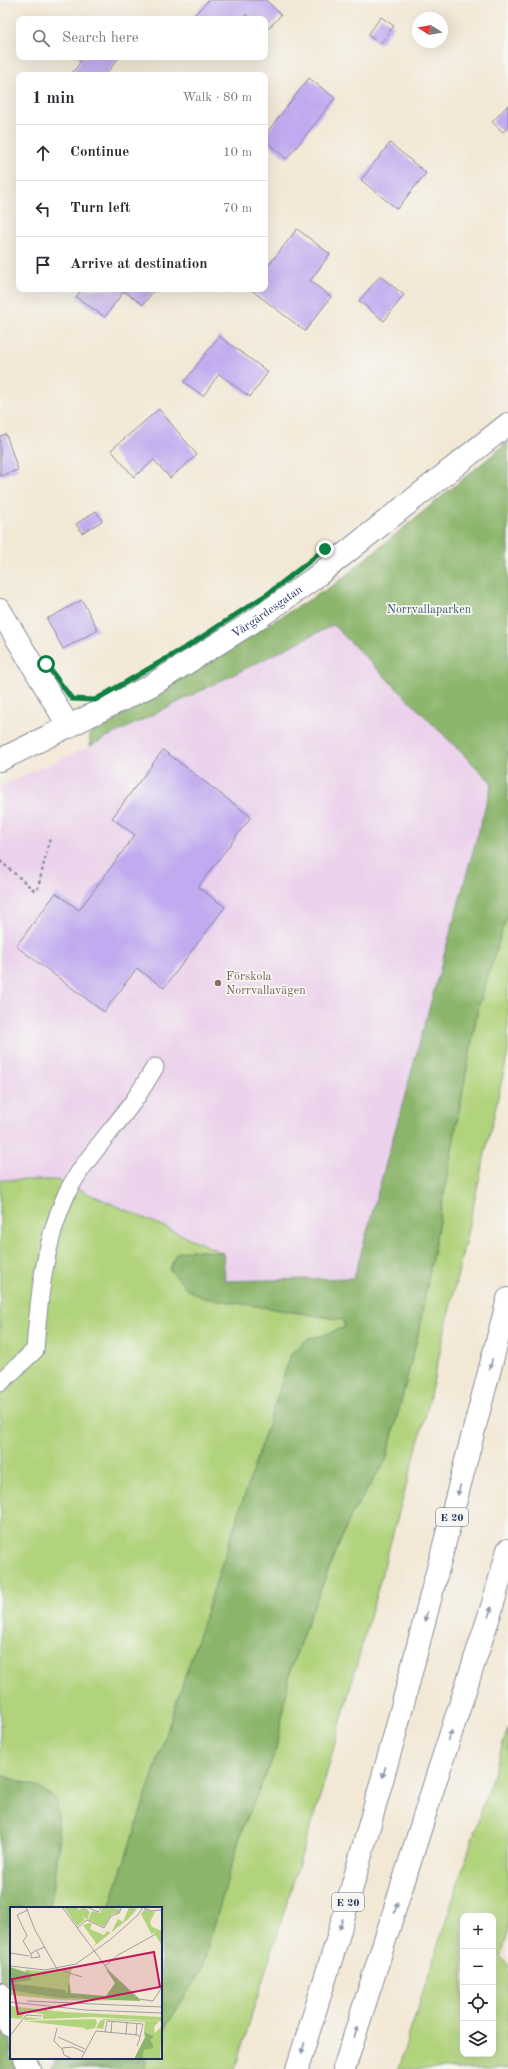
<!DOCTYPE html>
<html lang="en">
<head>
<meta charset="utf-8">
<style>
	body { margin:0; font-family:"Old Standard TT",serif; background:#f7f7f7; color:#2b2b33 }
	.controls { position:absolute; right:12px; bottom:12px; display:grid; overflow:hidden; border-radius:8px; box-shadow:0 4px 16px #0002 }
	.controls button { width:36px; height:36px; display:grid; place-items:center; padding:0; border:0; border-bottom:1px solid #e1e1e2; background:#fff; color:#2b2b33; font:20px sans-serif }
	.compass { position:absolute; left:412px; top:12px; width:36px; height:36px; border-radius:50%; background:#fff; box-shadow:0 4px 16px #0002; rotate:281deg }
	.stop { position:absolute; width:12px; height:12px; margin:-9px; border:3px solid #0b8043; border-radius:50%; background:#fff }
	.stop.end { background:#0b8043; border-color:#fff; box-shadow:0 1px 4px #0008 }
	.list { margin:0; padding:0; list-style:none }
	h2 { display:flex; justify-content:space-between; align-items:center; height:52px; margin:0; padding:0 16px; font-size:17px }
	h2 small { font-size:13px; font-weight:400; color:#7c7c81 }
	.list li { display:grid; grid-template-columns:26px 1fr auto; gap:12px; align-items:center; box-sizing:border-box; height:56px; padding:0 16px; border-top:1px solid #e1e1e2 }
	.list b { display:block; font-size:15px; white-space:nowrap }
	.list em { font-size:13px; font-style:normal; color:#7c7c81 }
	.icon { flex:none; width:22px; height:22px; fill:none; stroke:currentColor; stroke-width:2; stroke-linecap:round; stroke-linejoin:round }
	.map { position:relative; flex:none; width:508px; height:2069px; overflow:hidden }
	.search { position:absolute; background:#fff; box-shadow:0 4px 16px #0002; left:16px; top:16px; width:252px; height:44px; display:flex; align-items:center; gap:10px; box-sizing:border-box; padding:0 14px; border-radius:8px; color:#7c7c81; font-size:15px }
	.panel { position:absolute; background:#fff; box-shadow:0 4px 16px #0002; left:16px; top:72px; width:252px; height:220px; border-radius:8px }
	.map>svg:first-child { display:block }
</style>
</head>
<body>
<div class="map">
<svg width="508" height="2069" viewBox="0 0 508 2069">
	<rect width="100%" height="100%" fill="#f6f6f2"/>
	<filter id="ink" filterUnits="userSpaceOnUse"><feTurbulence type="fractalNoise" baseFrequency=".025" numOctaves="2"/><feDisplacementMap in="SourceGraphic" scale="8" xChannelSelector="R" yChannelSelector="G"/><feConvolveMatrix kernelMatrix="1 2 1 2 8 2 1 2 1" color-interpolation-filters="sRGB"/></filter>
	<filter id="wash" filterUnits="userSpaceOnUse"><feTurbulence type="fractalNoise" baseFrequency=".012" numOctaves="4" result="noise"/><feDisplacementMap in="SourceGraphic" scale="16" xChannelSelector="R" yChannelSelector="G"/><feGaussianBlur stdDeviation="0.9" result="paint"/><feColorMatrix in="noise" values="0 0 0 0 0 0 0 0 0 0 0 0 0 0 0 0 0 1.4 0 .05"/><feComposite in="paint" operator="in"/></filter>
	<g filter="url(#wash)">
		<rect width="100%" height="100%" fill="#f3e8d5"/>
		<path fill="#ebd1eb" d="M333 625 492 782 354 1278 225 1281 58 1180H0V786L90 746Z"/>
		<path fill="#b1d37c" stroke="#66816d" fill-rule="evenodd" d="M508 912V1053L425 1418 322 1790 235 2069H145L146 2058H161V2034L201 1971 242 1829 275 1754 291 1668 310 1615 351 1515 386 1460 418 1335 478 1008Z
			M0 1180H58L223 1253 191 1250 176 1253 170 1270 321 1316 343 1320 345 1327 321 1336 308 1338 291 1355 109 1908H49L54 1886 60 1836 39 1787 0 1775Z
			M508 1728V1932L501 1957 508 1964V2069H398ZM463 1916H493V2054H463Z"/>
		<path fill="#8cb56c" stroke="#547265" d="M508 442V912L478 1008 418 1335 386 1460 351 1515 310 1615 291 1668 275 1754 242 1829 201 1971 161 2034V1908H109L291 1354 308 1338 321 1336 345 1327 343 1320 204 1298 188 1290 170 1270 176 1253 191 1250 223 1253 225 1281 354 1278 492 783 333 625 90 746V732L334 585Z
			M0 1775 39 1787 57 1800C60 1837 58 1872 49 1908H11V2058H34L45 2069H0Z
			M56 2058H146L145 2069H52Z"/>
		<g id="blocks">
			<path fill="#c1aaef" d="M209 0H266L281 15 265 32V19H251L246 14 242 19H199L194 15Z
				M381 17 394 26 380 44 368 35Z
				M76 57H116L118 59 105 75H77L73 72 81 61Z
				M309 78 335 98 287 159 265 141V135Z
				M508 105V127L503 132 492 122Z
				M390 143 426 173 397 209 361 180Z
				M297 229 330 254 310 281 331 297 305 331 250 289H265V270Z
				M380 276 404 295 384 321 359 301Z
				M82 289H155L143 305 124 291 105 317 76 297Z
				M219 336 268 372 250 397 219 374 203 396 184 382Z
				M159 409 197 455 170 478 154 460 134 477 111 450Z
				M6 434 18 470 0 476V436Z
				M96 511 102 521 82 533 76 524Z
				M82 600 98 630 63 649 47 619Z
				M163 750 251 817 198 887 225 907 164 988 137 968 104 1012 16 946 56 893 79 910 135 835 112 818Z"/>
		</g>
	</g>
	<g filter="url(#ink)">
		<use href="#blocks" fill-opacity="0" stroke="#878c9a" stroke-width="1"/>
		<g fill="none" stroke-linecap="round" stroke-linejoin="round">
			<g stroke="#878c9a" stroke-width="19">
				<path id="service" d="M0 1383 35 1350C39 1297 44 1244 66 1195 80 1165 110 1133 130 1106 139 1094 147 1080 155 1067"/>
			</g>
			<g stroke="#878c9a" stroke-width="24">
				<g id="minor">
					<path d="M0 610 69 727"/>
					<path id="s1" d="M0 760 150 686 251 623 313 579 508 424"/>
					<path d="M0 1994 11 2026"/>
					<path d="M24 2058 29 2069"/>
				</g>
			</g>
			<g stroke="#878c9a" stroke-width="24">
				<path id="trunk" d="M297 2069 338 1937 395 1734
					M344 2069 438 1773"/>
			</g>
			<g stroke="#878c9a" stroke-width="24">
				<path id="motorway" d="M395 1734 508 1299
					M438 1773 492 1607 508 1550"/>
			</g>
			<path stroke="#878c9a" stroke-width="2.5" stroke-dasharray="3 3" stroke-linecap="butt" d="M0 861 34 890 38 888 50 838"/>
			<use href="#service" stroke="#fff" stroke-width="17"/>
			<use href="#minor" stroke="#fff" stroke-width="22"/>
			<use href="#trunk" stroke="#fff" stroke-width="22"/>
			<use href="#motorway" stroke="#fff" stroke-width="22"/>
		</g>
		<defs><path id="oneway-solid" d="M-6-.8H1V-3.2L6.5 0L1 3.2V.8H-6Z"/></defs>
		<g fill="#8d97ae">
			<use href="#oneway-solid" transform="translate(491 1364) rotate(104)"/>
			<use href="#oneway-solid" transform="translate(459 1490) rotate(105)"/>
			<use href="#oneway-solid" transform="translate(490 1612) rotate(-72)"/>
			<use href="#oneway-solid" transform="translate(426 1616) rotate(105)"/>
			<use href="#oneway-solid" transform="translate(450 1736) rotate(-72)"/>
			<use href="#oneway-solid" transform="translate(384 1772) rotate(106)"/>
			<use href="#oneway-solid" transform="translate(396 1908) rotate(-72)"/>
			<use href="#oneway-solid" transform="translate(341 1924) rotate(106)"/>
			<use href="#oneway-solid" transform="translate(356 2032) rotate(-72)"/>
			<use href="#oneway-solid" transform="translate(303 2048) rotate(107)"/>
		</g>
	</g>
	<g fill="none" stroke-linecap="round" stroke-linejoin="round" filter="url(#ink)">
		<path stroke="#0b8043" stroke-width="5" d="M46 664 72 699 95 700 188 646 269 593 325 549"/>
	</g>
	<circle fill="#8d6e63" stroke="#f6f6f2" stroke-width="1.5" cx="218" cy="983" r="4"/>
	<g text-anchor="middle" stroke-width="3.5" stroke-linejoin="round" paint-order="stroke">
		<g fill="#f6f6f2" stroke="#5d6b8a" stroke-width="1">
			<rect x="436" y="1508" width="32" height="18" rx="3"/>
			<rect x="332" y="1893" width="32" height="18" rx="3"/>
		</g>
		<g font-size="11" font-weight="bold" fill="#1b2f5e">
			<text x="452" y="1521">E 20</text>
			<text x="348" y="1906">E 20</text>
		</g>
		<g font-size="12" fill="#405866" stroke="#f6f6f2">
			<text x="429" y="613">Norrvallaparken</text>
		</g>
		<g font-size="12" fill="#1b2f5e" stroke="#f6f6f2">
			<text dy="4" stroke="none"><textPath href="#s1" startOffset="306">Vårgärdesgatan</textPath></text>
		</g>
		<g font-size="12" fill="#785e54" stroke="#f6f6f2" text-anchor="start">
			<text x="226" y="980">Förskola<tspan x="226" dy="14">Norrvallavägen</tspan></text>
		</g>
	</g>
	<g transform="translate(10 1907)">
		<rect width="152" height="152" fill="#f3e8d5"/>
		<path d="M54 0H68V3L75 0 80 5 77 13 72 8 75 13 67 19ZM93 0 111 2 109 6 102 7 94 20 78 13 82 4 90 6ZM119 0 127 2 118 12 83 40 86 36 73 18 79 16 82 17 80 22 94 28 97 24 101 26 108 12 113 15ZM135 2 145 5 140 15 142 20 152 24V39L144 25 142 28 131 7ZM62 60 57 86 56 84 2 76 21 71 22 67H17L15 63 35 64ZM4 82 49 91 107 94 52 93 0 88V83ZM0 99 55 105 152 110V114L81 110 14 113 15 110 33 112V107L16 105 11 112 0 111ZM85 112 87 115 85 121 75 123V121L13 114ZM94 112 149 114 144 120 145 126 152 119 150 152H133L134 143 144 140 141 135 143 129 134 125 135 115 95 113 93 122 86 121 90 114Z" fill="#b1d37c"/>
		<path d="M0 60 22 67 21 73 2 76 55 83 57 86 59 73 61 86 96 89 105 76 95 61 131 94 49 91 0 83ZM134 125 144 129 141 133 144 141 134 143 133 152H124L135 130Z" fill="#8cb56c"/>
		<path fill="none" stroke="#9d9ea5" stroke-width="1" d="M16 0 25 23 47 62 72 70M52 0 99 64 129 92 143 94 152 80M77 0 88 5 92 0M132 0 141 4 152 3M18 3 7 8 17 29 13 34 21 47M67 21 77 13 94 21 101 9 109 6 112 0M27 44 30 50 21 51V47L25 44 35 40M0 46 19 49M0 59 35 63 66 57 101 32 128 8 133 0M95 59 108 48 146 27M0 76 15 68 19 63M17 94 152 100M0 95 76 103 152 106M47 121 44 134 52 142M95 125 97 114 133 117 130 130M101 126 102 114M116 127 117 115M126 128 127 116M0 129 16 108 32 109M48 130 75 142M63 152 54 148 52 141 63 140 74 145M71 152 86 124 128 128 130 131 127 139"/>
		<path fill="#c2185b" fill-opacity="0.15" stroke="#c2185b" stroke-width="2" d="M144 45 150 80 8 107 2 72Z"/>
		<rect width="152" height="152" fill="none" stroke="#1b2f5e" stroke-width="2"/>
	</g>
</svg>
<div class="controls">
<button>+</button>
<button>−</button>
<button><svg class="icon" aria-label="locate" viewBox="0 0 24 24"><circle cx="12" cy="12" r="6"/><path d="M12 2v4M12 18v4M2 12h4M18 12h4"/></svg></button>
<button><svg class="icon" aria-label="layers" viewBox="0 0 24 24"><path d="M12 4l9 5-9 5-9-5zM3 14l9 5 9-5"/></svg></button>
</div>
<svg class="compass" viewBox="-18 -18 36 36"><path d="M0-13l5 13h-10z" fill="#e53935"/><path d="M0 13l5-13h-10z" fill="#7c7c81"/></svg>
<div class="stop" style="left:46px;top:664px"></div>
<div class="stop end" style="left:325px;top:549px"></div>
<div class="search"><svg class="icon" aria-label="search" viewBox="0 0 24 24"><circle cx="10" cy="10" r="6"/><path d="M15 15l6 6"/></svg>Search here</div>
<section class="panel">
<h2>1 min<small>Walk · 80 m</small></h2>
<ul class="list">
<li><svg class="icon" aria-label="ahead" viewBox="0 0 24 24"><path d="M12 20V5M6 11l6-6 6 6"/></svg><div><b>Continue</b></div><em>10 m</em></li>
<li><svg class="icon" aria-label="left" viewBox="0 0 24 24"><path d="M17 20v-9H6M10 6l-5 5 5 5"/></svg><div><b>Turn left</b></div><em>70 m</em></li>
<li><svg class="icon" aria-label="arrive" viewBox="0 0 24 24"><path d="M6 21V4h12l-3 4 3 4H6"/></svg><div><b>Arrive at destination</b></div></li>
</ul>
</section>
</div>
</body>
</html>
